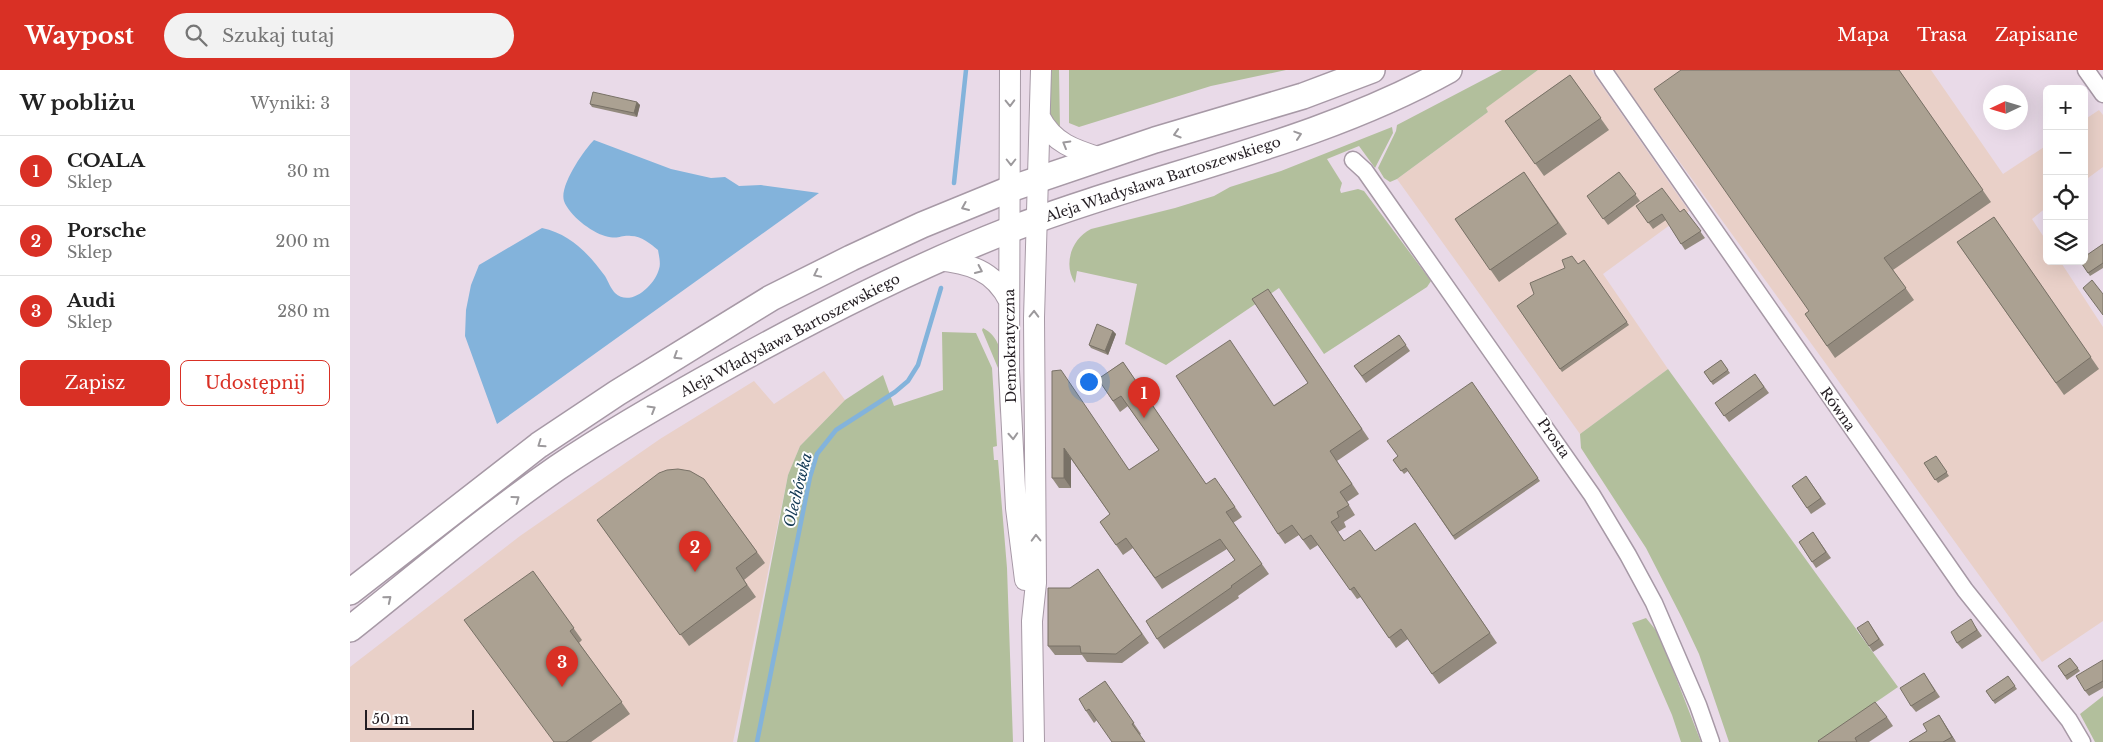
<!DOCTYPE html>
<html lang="pl">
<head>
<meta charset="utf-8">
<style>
	body { margin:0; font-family:"Libre Baskerville",serif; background:#f2f2f2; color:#222 }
	.controls { position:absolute; right:15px; top:15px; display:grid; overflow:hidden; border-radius:8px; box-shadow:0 5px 20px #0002 }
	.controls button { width:45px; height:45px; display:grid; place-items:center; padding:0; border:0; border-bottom:1px solid #e0e0e0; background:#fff; color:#222; font:25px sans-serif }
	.compass { position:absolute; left:1633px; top:15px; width:45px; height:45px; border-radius:50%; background:#fff; box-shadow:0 5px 20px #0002; rotate:266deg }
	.scale { position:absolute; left:15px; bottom:12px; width:109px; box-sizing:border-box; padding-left:5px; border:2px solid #231d22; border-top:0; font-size:14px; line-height:18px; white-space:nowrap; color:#231d22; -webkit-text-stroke:4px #fff; paint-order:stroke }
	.you { position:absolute; left:738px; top:311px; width:18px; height:18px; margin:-12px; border:4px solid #fff; border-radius:50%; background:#1a73e8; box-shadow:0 0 0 8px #1a73e833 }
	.badge { display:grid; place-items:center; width:32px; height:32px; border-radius:50%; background:#d93025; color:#fff; font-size:16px; font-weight:700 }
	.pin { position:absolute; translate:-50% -41px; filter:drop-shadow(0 1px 2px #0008) }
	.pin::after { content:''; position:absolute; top:26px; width:18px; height:15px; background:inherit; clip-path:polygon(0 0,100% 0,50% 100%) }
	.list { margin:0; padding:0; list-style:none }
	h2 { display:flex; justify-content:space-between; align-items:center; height:65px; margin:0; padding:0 20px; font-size:21px }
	h2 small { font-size:16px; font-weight:400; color:#767676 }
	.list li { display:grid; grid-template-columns:32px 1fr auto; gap:15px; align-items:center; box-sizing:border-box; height:70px; padding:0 20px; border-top:1px solid #e0e0e0 }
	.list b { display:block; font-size:19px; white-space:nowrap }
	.list p { margin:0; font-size:16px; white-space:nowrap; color:#767676 }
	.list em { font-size:16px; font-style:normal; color:#767676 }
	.actions { display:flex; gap:10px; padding:15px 20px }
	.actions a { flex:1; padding:11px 0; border:1px solid #d93025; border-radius:8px; text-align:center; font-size:18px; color:#d93025 }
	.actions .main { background:#d93025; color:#fff }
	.icon { flex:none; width:28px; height:28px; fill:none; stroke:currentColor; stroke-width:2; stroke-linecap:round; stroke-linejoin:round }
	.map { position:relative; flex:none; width:1753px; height:672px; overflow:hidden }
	header { display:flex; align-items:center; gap:30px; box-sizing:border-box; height:70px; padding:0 25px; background:#d93025; color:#fff }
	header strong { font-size:24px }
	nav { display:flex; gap:28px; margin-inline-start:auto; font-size:18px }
	.search { width:350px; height:45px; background:#f2f2f2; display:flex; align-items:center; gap:12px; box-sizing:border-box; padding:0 18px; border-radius:28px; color:#767676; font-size:19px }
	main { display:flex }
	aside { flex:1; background:#fff }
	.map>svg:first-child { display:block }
</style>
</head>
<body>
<header>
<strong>Waypost</strong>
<div class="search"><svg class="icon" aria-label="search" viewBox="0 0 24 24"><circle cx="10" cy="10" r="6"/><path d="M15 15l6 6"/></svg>Szukaj tutaj</div>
<nav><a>Mapa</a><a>Trasa</a><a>Zapisane</a></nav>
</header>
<main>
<aside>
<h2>W pobliżu<small>Wyniki: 3</small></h2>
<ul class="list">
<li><span class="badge">1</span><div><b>COALA</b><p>Sklep</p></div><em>30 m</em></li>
<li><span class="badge">2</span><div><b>Porsche</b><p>Sklep</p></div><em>200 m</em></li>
<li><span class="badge">3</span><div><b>Audi</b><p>Sklep</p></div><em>280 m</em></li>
</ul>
<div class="actions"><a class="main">Zapisz</a><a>Udostępnij</a></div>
</aside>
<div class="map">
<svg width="1753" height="672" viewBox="0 0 1753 672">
	<rect width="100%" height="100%" fill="#e9dae8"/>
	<path fill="#e9d0c8" d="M1188 0H1241L1339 141 1253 204 1318 299 1230 364 1047 109 1138 42 1135 38Z
		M1263 0H1581L1653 104 1697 75V137L1682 149 1697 172V191H1710L1753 257V551L1692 592Z
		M1749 40 1753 45V97L1734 111V50Z
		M474 301 495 330 450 376 438 405 383 672H0V597L170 466 310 369 404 311 424 334Z"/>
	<path fill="#b2bf9c" d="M702 0H709L710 59 700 49 698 38Z
		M719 0H936L861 16 729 57 719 53Z
		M1152 0H1188L1136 38 1138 42 1047 109 1040 112 1034 108 1028 98 1046 61 1047 55Z
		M1042 57 1043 63 1025 98 1009 76 977 89 992 113 990 120 991 123 1008 119 1014 121 1081 211 1077 217 974 284 929 218 816 295 775 274 787 214 727 201 725 213C713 195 721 169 741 159L825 138 864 126 880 117 931 101Z
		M633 258C662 273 651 318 650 345L648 298 632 260Z
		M592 262 626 263 642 298 647 376 643 377 644 390H648L657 498 663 672H387L438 405 450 376 495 330 533 305 544 336 593 320Z
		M1318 299 1548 617 1468 672H1379L1349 584 1332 548 1296 478 1231 378 1230 364Z
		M1296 548 1309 564 1351 672H1331L1322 645 1282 553Z
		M1753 626V672H1745L1730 644Z"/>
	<path fill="#83b3db" d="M244 70 321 99 361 108 375 107 389 116 411 115 469 123 147 354 115 266 116 240 121 215 129 195 192 158C220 164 238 183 255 206 258 211 261 219 265 223 281 238 305 215 309 199 311 194 309 186 308 180 301 174 291 166 281 166 270 165 269 170 255 166 241 162 219 145 214 131 209 116 234 80 244 70Z"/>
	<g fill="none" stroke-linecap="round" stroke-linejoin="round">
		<path stroke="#83b3db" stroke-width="4.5" d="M604 113 616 0
			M407 672 460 407 467 384 486 360 545 322 558 311 568 295 591 218"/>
		<g stroke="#a799a6" stroke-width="19">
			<path id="minor" d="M1253 0 1615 520 1719 650 1732 672
				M1736 0 1753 24
				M1003 90 1015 101 1036 131 1242 425 1278 485 1304 533 1348 635 1361 672"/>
		</g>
		<g stroke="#a799a6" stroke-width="22">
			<path id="tertiary" d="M660 0 659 300 666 438 675 510
				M690 47C703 73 725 80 751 88
				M587 190C618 193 644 200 659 231
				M684 672 682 551 686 513 684 248 691 0"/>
		</g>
		<g stroke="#a799a6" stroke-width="28">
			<path id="primary" d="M0 522 189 375 267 323 421 228 501 188 572 155 660 119 805 70 953 26 1022 0
				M0 559C68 505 135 448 207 398 262 361 320 328 378 296 470 245 562 198 659 160 804 104 962 76 1099 0"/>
		</g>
		<use href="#minor" stroke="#fff" stroke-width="16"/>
		<use href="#tertiary" stroke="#fff" stroke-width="20"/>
		<use href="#primary" stroke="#fff" stroke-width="25"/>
	</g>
	<path fill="#938a7e" d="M1549 0 1641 132 1543 200 1564 230 1485 288 1455 244 1459 241Z
		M1220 5 1259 60 1194 106 1155 51Z
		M287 32 290 35 287 47 242 37 240 34Z
		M1174 102 1217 164 1149 212 1105 149Z
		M1269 102 1290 131 1258 155 1237 126Z
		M1286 136 1330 142 1334 139 1355 168 1335 180 1316 150 1303 159Z
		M1644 147 1749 299 1714 325 1607 172Z
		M1753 174V198L1740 206 1730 191Z
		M1234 190 1279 255 1212 302 1167 236Z
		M918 219 1019 369 987 391 1009 424 997 432 1005 445 994 452 996 457 988 462 994 471 1025 481 1065 453 1147 573 1089 614 1058 569 1046 578 1011 527 1007 529 968 475 960 480 949 465 935 474 928 464 924 335 958 313Z
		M763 261 766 264 758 285 741 278 739 275Z
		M1049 265 1060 281 1016 313 1004 296Z
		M1371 290 1380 303 1363 315 1354 302Z
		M773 292 856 414 872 418 892 447 883 453 919 504 888 526 889 528 814 579 807 569 885 490 877 479 812 519 783 478 773 485 750 452 760 444 721 389V418H709L702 408V301L779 400 809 380 778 336 770 342 748 309Z
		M1405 304 1419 323 1379 352 1365 333Z
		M1122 312 1190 411 1105 470 1058 401 1054 404 1043 390 1048 386Z
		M1586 386 1599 406 1588 413 1574 393Z
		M1456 406 1476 434 1461 444 1442 416Z
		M354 409 415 493 394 510 406 527 339 576 247 450Z
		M1463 462 1481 488 1466 498 1449 472Z
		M748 499 799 573 772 593 737 592 732 585H705L698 576Z
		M183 501 232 570 229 573 280 644 241 672H204Z
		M1518 551 1534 575 1523 582 1519 576Z
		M1625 556 1632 566 1612 579 1607 573Z
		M1720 588 1730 601 1717 610 1708 596Z
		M1753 590V618L1739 626 1735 621Z
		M1574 603 1590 627 1566 642 1561 636Z
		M1658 606 1667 619 1645 634 1636 621Z
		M755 611 791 664 790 665 747 650 744 653 736 641Z
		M1589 645 1606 672H1559L1577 661Z
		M1537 647 1543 656 1519 672H1469Z"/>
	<path fill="#787166" d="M287 32 290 35 287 47 284 43Z
		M763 261 766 264 758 285 755 281Z
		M714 378 721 389V418L714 408Z
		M1589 645 1593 651 1606 672 1602 667Z"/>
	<path fill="#aba192" stroke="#787166" d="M1331 0H1549L1633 120 1534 188 1556 218 1477 276 1455 244 1459 241 1304 19Z
		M1220 5 1251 48 1185 94 1155 51Z
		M243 22 287 32 284 43 240 34Z
		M1174 102 1208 153 1140 200 1105 149Z
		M1269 102 1286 124 1253 149 1237 126Z
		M1312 118 1330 142 1334 139 1351 161 1331 174 1312 144 1298 153 1286 136Z
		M1644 147 1741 287 1706 313 1607 172Z
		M1753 174V193L1738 203 1730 191H1734V187Z
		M1222 186 1228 194 1234 190 1277 252 1210 299 1167 236 1184 224 1180 213 1215 198 1212 190Z
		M1742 210 1753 224V245L1733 218Z
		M918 219 1012 359 980 381 1002 414 990 422 999 435 987 442 989 447 981 452 994 471 1010 460 1025 481 1065 453 1140 563 1082 604 1051 559 1039 568 1004 517 1000 520 961 465 953 470 942 455 928 464 826 306 880 270 924 336 958 313 902 229Z
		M747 254 763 261 755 281 739 275Z
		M1049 265 1056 275 1012 306 1004 296Z
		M1371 290 1378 300 1361 312 1354 302Z
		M773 292 856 414 865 408 885 437 876 442 912 494 881 516 882 517 807 569 796 551 885 490 870 469 805 508 776 468 766 475 750 452 760 444 714 378V408H702V301L711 300 779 400 809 380 771 326 763 331 748 309Z
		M1405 304 1414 317 1374 346 1365 333Z
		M1122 312 1188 408 1103 466 1056 398 1051 401 1043 390 1048 386 1037 371Z
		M1586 386 1597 402 1585 410 1574 393Z
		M328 399 340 401 354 409 407 482 386 498 397 515 330 565 247 450 309 403 317 400Z
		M1456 406 1471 428 1457 438 1442 416Z
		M1463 462 1476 482 1462 492 1449 472Z
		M748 499 792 564 766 584 731 583 730 576H698V518H720Z
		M183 501 224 558 220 561 272 632 216 672H204L114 550Z
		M1621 549 1627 560 1607 573 1601 562Z
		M1518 551 1529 569 1519 576 1507 558Z
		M1720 588 1728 598 1715 606 1708 596Z
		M1753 590V611L1735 621 1726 606Z
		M1574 603 1585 621 1561 636 1550 618Z
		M1658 606 1665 616 1643 631 1636 621Z
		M755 611 784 653 782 654 795 672H762L739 639 736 641 729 629Z
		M1525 632 1537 647 1505 668 1507 672H1469L1468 671Z
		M1589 645 1602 667 1593 672H1559L1577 661 1573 654Z"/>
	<defs><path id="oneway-chevron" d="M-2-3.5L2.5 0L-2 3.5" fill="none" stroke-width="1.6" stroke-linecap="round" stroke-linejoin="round" transform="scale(1.25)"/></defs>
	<g stroke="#9c999c">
		<use href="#oneway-chevron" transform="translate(660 33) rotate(89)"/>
		<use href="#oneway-chevron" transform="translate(827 64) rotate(163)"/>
		<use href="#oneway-chevron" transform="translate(948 65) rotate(-18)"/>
		<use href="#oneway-chevron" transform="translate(716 74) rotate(-150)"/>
		<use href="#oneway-chevron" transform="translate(661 92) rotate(90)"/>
		<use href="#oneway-chevron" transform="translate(615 137) rotate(157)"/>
		<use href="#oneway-chevron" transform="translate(629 200) rotate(25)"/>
		<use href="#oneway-chevron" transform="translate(467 204) rotate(154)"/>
		<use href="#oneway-chevron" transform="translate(684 244) rotate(-89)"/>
		<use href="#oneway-chevron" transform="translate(327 286) rotate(148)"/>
		<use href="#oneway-chevron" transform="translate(302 339) rotate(-31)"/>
		<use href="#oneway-chevron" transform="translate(663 366) rotate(87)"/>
		<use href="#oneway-chevron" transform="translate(191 374) rotate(145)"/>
		<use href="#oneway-chevron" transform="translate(166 429) rotate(-36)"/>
		<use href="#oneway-chevron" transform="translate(686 468) rotate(-91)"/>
		<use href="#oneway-chevron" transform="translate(38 529) rotate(-39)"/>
	</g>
	<g text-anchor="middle" stroke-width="4" stroke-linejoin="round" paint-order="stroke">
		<g font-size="14" fill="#231d22" stroke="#fff">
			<text transform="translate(813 109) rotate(-18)" y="5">Aleja Władysława Bartoszewskiego</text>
			<text transform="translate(440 265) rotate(-28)" y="5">Aleja Władysława Bartoszewskiego</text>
			<text transform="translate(660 276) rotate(-91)" y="5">Demokratyczna</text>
			<text transform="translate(1488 339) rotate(55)" y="5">Równa</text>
			<text transform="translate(1204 368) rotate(55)" y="5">Prosta</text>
		</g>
		<g font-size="15" font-style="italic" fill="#123853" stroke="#fff">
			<text transform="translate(448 420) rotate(-76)" y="5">Olechówka</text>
		</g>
	</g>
</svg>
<div class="controls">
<button>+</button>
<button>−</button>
<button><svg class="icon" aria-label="locate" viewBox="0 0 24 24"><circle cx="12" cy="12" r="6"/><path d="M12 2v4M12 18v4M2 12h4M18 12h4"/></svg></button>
<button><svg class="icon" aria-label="layers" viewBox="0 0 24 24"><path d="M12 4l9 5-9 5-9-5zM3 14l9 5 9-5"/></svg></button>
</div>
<svg class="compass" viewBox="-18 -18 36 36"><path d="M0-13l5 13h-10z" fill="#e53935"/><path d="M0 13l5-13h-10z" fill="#767676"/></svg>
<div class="scale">50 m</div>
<div class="you"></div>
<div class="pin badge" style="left:794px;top:348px">1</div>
<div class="pin badge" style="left:345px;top:502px">2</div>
<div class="pin badge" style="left:212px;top:617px">3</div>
</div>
</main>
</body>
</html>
